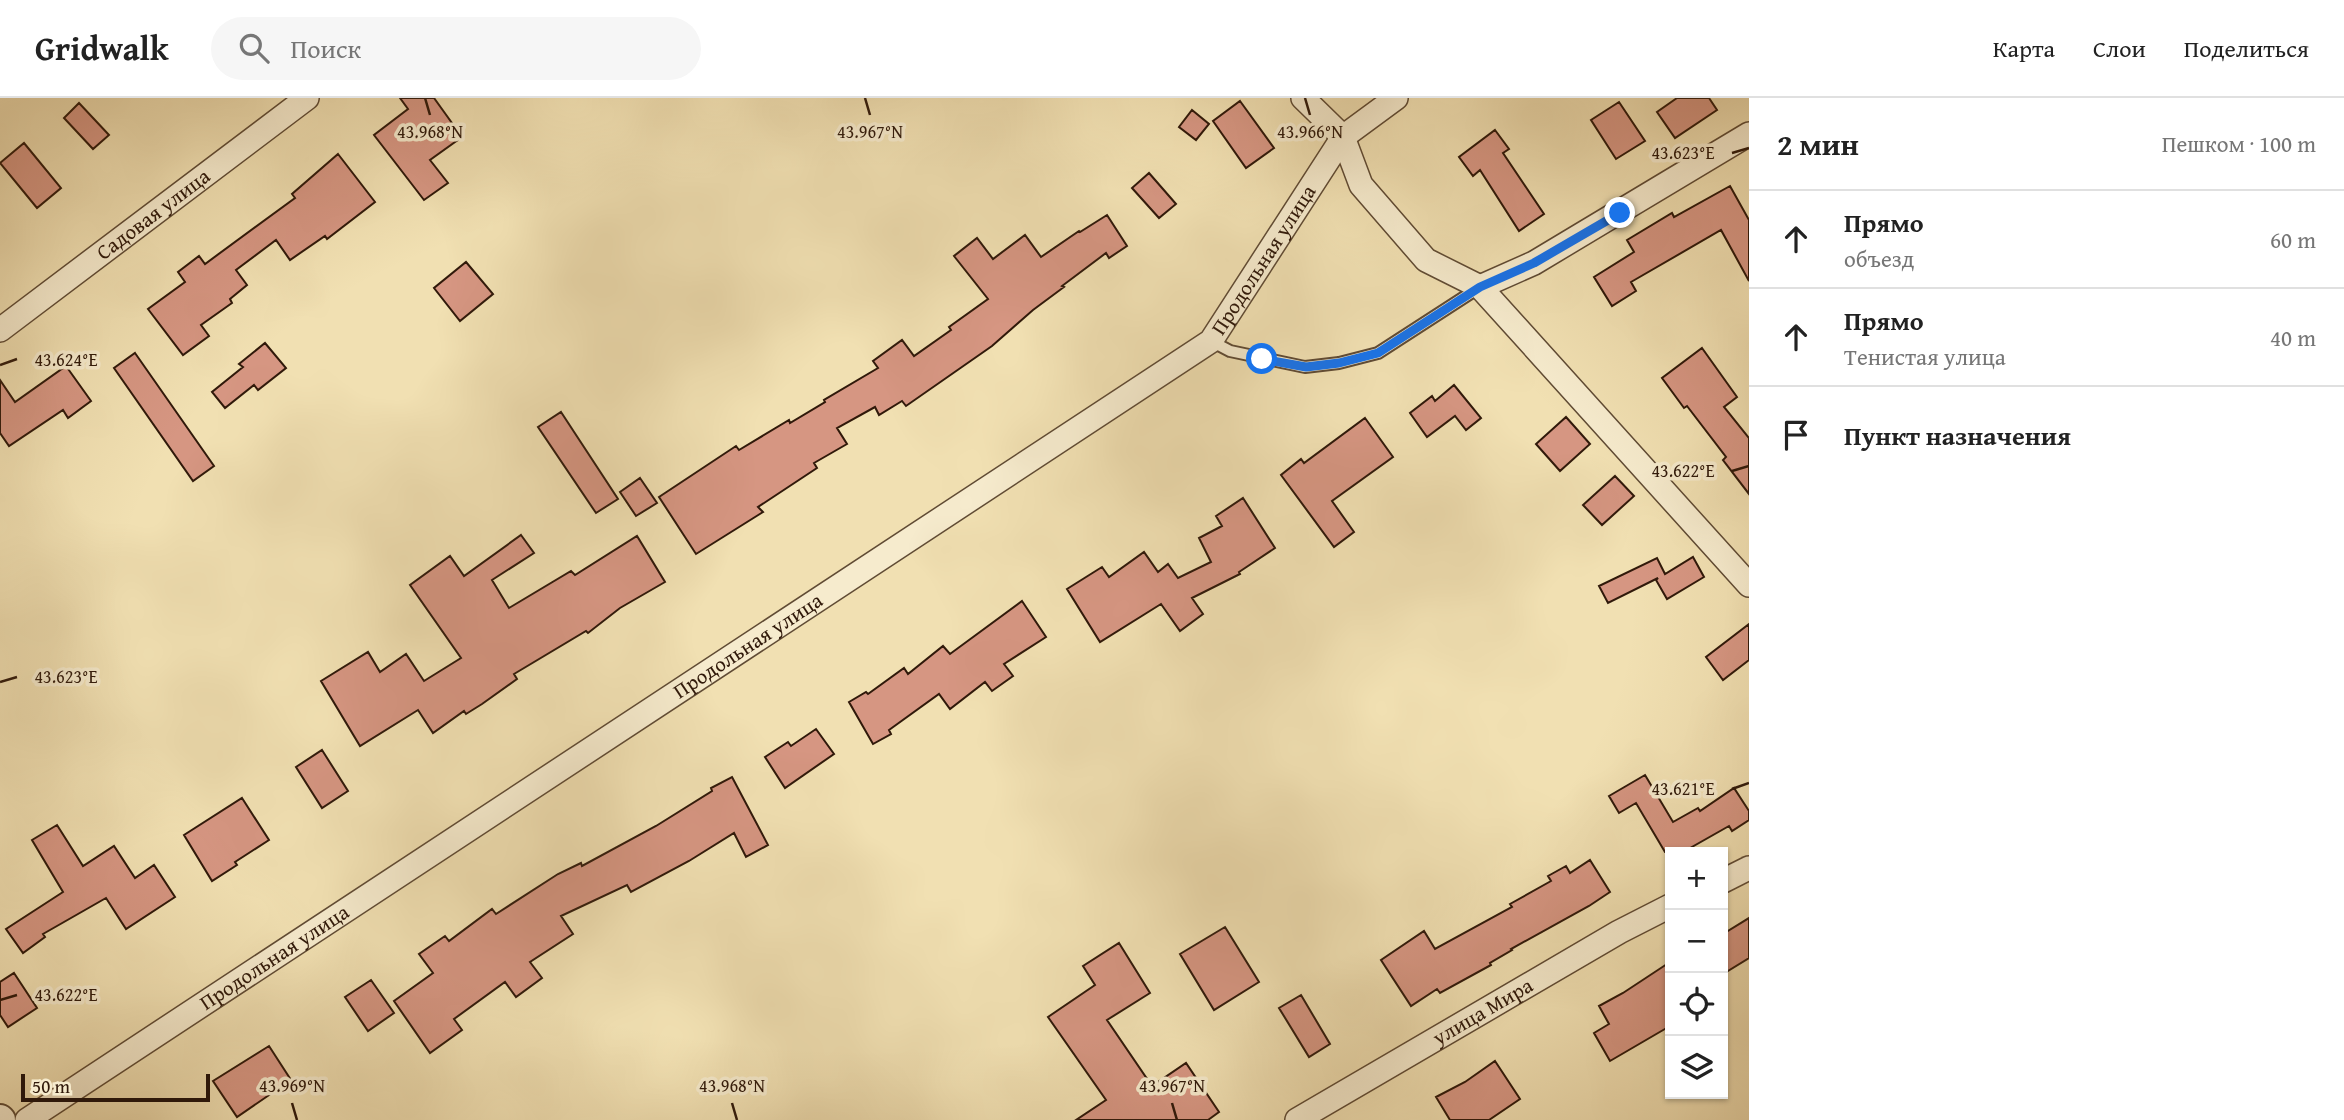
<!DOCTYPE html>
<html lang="ru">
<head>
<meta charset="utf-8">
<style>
	body { margin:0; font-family:"Gentium Book Plus",serif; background:#f6f6f6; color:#222 }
	.controls { position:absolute; right:21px; bottom:21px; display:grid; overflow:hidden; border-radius:0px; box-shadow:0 2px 5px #0004 }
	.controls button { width:63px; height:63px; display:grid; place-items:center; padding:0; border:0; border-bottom:2px solid #e0e0e0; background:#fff; color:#222; font:35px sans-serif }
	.scale { position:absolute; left:21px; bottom:18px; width:189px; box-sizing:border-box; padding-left:7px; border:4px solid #30190a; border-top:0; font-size:19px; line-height:24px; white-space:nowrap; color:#30190a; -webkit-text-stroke:5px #f6ebcd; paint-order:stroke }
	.stop { position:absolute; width:21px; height:21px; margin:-16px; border:5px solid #1a73e8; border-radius:50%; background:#fff }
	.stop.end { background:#1a73e8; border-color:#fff; box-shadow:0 2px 7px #0008 }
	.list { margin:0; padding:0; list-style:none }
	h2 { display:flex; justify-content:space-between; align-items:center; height:91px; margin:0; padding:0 28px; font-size:30px }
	h2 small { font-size:23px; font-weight:400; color:#767676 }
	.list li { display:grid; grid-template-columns:46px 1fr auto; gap:21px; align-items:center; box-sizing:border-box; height:98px; padding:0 28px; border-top:2px solid #e0e0e0 }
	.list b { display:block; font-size:26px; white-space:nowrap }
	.list p { margin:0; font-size:23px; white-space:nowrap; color:#767676 }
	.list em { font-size:23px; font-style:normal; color:#767676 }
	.icon { flex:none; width:38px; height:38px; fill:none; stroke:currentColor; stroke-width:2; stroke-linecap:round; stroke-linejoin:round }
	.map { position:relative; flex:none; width:1749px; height:1022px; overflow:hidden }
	header { display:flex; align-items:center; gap:42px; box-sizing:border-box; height:98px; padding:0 35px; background:#fff; border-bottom:2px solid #e0e0e0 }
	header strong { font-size:33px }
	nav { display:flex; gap:38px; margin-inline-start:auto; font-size:24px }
	.search { width:490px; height:63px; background:#f6f6f6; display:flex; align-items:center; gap:18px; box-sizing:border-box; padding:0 24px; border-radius:38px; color:#767676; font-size:26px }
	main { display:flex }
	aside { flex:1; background:#fff }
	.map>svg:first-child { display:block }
</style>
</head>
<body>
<header>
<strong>Gridwalk</strong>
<div class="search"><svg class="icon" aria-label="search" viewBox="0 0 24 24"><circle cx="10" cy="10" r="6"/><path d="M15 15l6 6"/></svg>Поиск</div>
<nav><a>Карта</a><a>Слои</a><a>Поделиться</a></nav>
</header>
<main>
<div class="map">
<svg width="1749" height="1022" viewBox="0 0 1749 1022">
	<rect width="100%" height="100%" fill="#f1e0b2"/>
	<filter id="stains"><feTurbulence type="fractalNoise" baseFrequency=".00286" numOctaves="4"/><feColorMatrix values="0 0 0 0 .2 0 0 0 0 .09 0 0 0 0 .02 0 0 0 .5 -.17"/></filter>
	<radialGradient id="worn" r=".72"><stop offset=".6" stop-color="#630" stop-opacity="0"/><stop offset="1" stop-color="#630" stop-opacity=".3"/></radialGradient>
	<path fill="#d69682" stroke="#30190a" stroke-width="2" d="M400 0H434L462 39 430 62 448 85 424 102 374 37 408 11Z
		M1677 0H1709L1717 12 1675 40 1657 14Z
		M1240 3 1274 50 1246 70 1213 23Z
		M1619 4 1645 43 1616 61 1591 22Z
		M79 5 109 37 93 51 64 20Z
		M1192 12 1209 26 1196 42 1179 29Z
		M1495 32 1509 51 1503 55 1544 116 1519 133 1480 72 1473 78 1459 59Z
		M24 45 61 90 37 110 0 65Z
		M338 56 375 104 327 141 325 138 290 162 276 142 236 172 247 187 230 201 232 205 201 227 209 238 183 257 148 211 185 184 178 174 199 158 205 166 295 100 292 96Z
		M1149 75 1176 106 1159 120 1132 90Z
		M1730 88 1749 122V183L1721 132 1631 184 1636 193 1612 208 1594 179 1634 154 1627 142 1672 115 1674 119Z
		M1107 117 1127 148 1109 160 1106 155 1062 188 1064 189 1033 212 992 248 906 308 902 303 879 317 875 309 837 330 847 346 814 365 817 370 758 409 763 414 696 456 659 399 736 348 739 352 789 322 790 325 825 304 824 302 878 270 873 263 902 242 914 258 951 232 949 229 988 201 954 158 977 140 993 161 1025 137 1041 159 1079 133 1080 134Z
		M466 164 493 196 460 223 434 190Z
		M265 245 286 270 258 292 254 287 225 310 212 294 243 269 239 266Z
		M1702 250 1737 299 1724 309 1749 340V396L1723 362 1726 359 1687 308 1684 310 1662 280Z
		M135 255 214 368 193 383 114 270Z
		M66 268 91 303 68 320 63 312 9 348 0 335V282L15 304Z
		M1454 287 1481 320 1466 332 1455 318 1427 339 1410 315 1432 298 1435 303Z
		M561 314 618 401 596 415 538 329Z
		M1566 319 1590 346 1560 373 1536 346Z
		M1365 320 1393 359 1332 403 1354 434 1334 449 1281 377 1301 361 1304 365Z
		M1615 378 1634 398 1602 427 1583 407Z
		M640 380 657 405 636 418 620 394Z
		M1243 400 1275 450 1239 474 1240 476 1192 500 1203 516 1180 533 1161 506 1100 544 1067 491 1102 469 1109 479 1144 454 1158 474 1168 466 1178 480 1211 464 1199 440 1222 428 1216 418Z
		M521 437 534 455 492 482 509 510 571 473 575 477 637 438 665 484 620 510 588 535 586 533 514 576 517 581 482 606 466 616 464 613 433 635 418 612 360 648 321 583 368 554 380 574 406 556 424 583 461 560 410 487 450 458 464 478Z
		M1693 459 1704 479 1667 501 1656 482 1658 480 1608 505 1599 488 1657 460 1665 476Z
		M1022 503 1046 539 1004 566 1013 578 992 593 985 584 950 611 939 596 889 632 891 636 873 646 849 604 866 594 868 596 904 570 908 576 943 548 950 556Z
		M1749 526V562L1723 582 1706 559Z
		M816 631 834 656 785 690 765 659 788 644 791 648Z
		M322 652 348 693 322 710 296 669Z
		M1645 677 1673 724 1698 710 1700 713 1734 690 1749 713V722L1732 733 1729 728 1683 754H1665L1636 705 1619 715 1609 698Z
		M732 679 768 747 746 759 734 735 689 763 631 794 627 787 561 818 573 836 530 864 542 880 516 899 505 884 454 921 462 932 430 955 394 903 433 875 419 856 445 838 449 843 492 811 496 816 558 776 581 765 582 768 656 728 712 693 711 690Z
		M242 700 269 742 235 764 237 767 212 783 184 737Z
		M57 727 83 768 114 748 135 780 154 767 175 799 126 831 106 800 43 836 45 839 23 855 6 831 63 794 32 742Z
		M1590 762 1610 794 1589 808 1511 851 1512 852 1490 865 1491 867 1440 895 1437 891 1411 908 1381 862 1424 833 1435 851 1512 809 1510 806 1551 783 1548 778 1566 768 1570 775Z
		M1749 820V860L1723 876V836Z
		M1225 829 1259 884 1214 912 1180 856Z
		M1119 845 1150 895 1107 922 1152 988 1186 965 1219 1014 1208 1022H1076L1106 1002 1048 919 1095 887 1083 868Z
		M1670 864V928L1610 963 1594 935 1609 926 1599 908 1623 895Z
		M14 875 37 910 8 929 0 917V884Z
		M371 882 394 915 368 933 345 899Z
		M1301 897 1330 946 1309 959 1279 910Z
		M269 948 291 982 237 1019 213 983Z
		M1495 963 1520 1001 1489 1022H1450L1436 999 1465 984Z"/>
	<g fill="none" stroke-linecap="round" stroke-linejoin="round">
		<g stroke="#604b34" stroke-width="14">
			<path id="service" d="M1211 243 1230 253 1305 269 1339 265 1378 255 1480 189"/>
		</g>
		<g stroke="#604b34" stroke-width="26">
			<g id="minor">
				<path d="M1303 0 1343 39 1361 87 1426 162 1480 189 1749 487"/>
				<path d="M1480 189 1534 165 1749 36"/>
				<path id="s1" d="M0 232 307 0"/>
				<path d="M1723 783 1749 770"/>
				<path id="s2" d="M27 1022 1211 243 1343 39 1396 0"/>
				<path id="s3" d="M1297 1022 1619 834 1670 808"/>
			</g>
		</g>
		<g stroke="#604b34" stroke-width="32">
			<path id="tertiary" d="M0 1021 1 1022"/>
		</g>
		<use href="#service" stroke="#f6ebcd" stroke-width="10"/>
		<use href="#minor" stroke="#f6ebcd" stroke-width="23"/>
		<use href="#tertiary" stroke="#f6ebcd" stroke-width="28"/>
	</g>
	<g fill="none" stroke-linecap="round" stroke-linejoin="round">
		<path stroke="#1a73e8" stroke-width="9" d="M1262 261 1306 269 1339 265 1378 255 1480 189 1534 165 1620 115"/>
	</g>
	<path fill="none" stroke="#30190a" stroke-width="2.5" d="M425 0 430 17M865 0 870 17M1305 0 1310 17M1732 55 1749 50M0 267 17 261M1732 373 1749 368M0 584 17 579M1732 691 1749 685M0 902 17 897M292 1005 297 1022M732 1005 737 1022M1172 1005 1177 1022"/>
	<g text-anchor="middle" stroke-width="7" stroke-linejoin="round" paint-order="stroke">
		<g font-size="21" fill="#30190a" stroke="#f6ebcd">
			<text dy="7" stroke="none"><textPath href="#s1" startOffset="192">Садовая улица</textPath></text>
			<text dy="7" stroke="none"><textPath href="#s2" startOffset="1514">Продольная улица</textPath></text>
			<text dy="7" stroke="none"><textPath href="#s2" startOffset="863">Продольная улица</textPath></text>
			<text dy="7" stroke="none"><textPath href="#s2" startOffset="296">Продольная улица</textPath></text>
			<text dy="7" stroke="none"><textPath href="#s3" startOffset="215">улица Мира</textPath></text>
		</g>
	</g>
	<g font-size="18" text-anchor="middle" fill="#30190a" stroke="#f6ebcd" stroke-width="7" stroke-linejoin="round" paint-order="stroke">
		<text x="430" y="40">43.968°N</text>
		<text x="870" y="40">43.967°N</text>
		<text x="1310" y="40">43.966°N</text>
		<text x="1683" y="61">43.623°E</text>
		<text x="66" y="268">43.624°E</text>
		<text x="1683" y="379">43.622°E</text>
		<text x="66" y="585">43.623°E</text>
		<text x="1683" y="697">43.621°E</text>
		<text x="66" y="903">43.622°E</text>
		<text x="292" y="994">43.969°N</text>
		<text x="732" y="994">43.968°N</text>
		<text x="1172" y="994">43.967°N</text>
	</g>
	<rect width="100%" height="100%" filter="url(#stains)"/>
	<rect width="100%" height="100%" fill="url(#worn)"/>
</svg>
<div class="controls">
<button>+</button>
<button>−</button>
<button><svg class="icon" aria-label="locate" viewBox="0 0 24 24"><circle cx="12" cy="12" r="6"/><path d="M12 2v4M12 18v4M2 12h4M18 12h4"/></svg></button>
<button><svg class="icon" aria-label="layers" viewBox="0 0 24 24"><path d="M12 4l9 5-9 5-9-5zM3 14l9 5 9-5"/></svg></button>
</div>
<div class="scale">50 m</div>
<div class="stop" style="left:1262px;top:261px"></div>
<div class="stop end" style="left:1620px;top:115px"></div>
</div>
<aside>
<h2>2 мин<small>Пешком · 100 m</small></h2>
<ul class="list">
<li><svg class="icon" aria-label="ahead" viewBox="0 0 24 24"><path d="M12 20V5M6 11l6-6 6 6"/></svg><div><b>Прямо</b><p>объезд</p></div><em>60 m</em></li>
<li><svg class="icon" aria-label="ahead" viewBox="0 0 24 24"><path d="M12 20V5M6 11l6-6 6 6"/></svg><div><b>Прямо</b><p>Тенистая улица</p></div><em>40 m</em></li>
<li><svg class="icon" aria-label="arrive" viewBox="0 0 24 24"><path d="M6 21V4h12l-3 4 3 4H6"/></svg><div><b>Пункт назначения</b></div></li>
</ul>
</aside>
</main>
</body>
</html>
